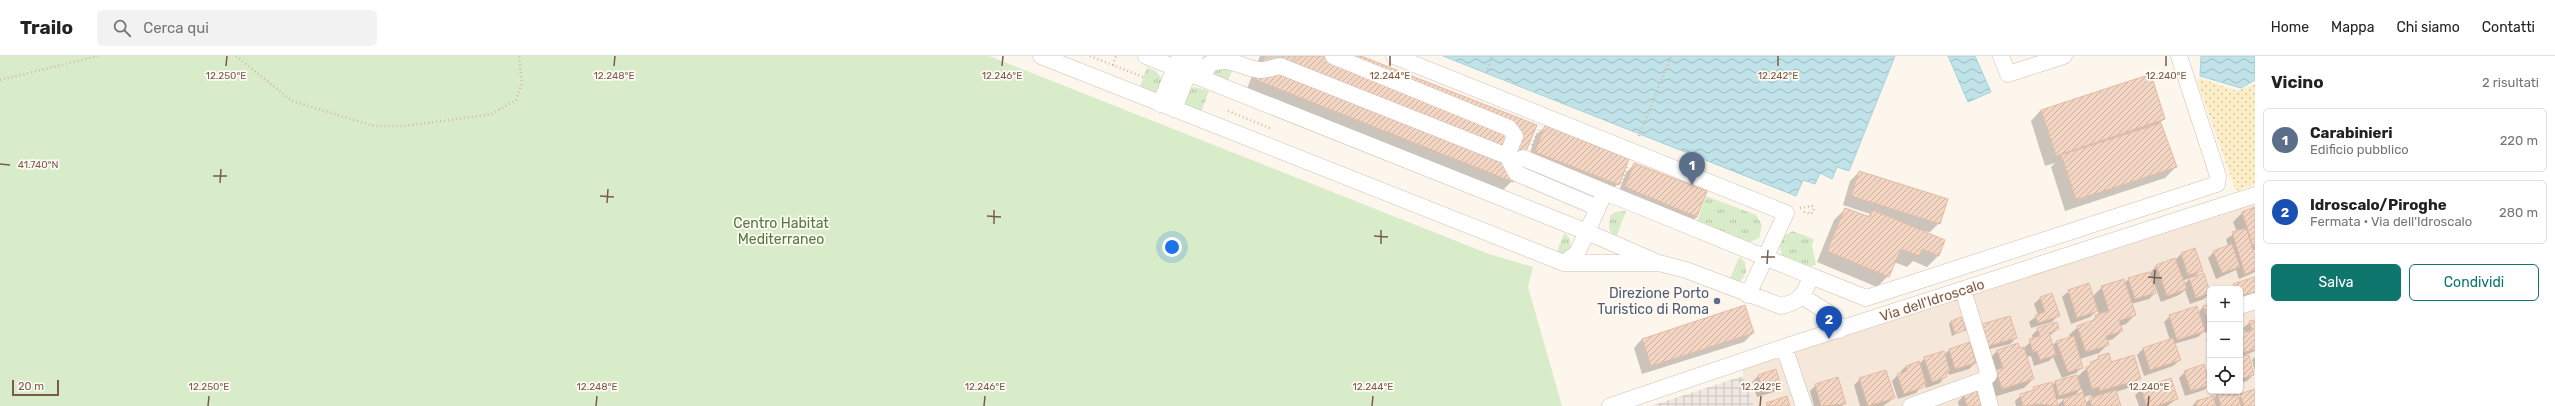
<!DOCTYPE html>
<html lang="it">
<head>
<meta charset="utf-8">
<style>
	body { margin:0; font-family:Rubik,sans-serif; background:#f2f2f2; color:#222 }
	.controls { position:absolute; right:12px; bottom:12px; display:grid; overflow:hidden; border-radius:6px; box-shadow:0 1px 3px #0004 }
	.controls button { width:36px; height:36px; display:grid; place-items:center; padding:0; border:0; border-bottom:1px solid #e0e0e0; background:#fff; color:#222; font:20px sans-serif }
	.scale { position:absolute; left:12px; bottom:10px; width:47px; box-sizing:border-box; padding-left:4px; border:2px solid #7a5c4d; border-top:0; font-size:11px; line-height:14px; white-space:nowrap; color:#7a5c4d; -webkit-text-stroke:3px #fffaf3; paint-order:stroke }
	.you { position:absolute; left:1172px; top:191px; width:14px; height:14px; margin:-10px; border:3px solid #fff; border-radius:50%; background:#1a73e8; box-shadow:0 0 0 6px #1a73e833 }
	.badge { display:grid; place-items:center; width:26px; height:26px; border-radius:50%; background:#0f766e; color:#fff; font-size:13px; font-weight:700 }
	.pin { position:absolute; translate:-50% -33px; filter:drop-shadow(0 1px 2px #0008) }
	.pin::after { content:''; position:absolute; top:21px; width:14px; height:12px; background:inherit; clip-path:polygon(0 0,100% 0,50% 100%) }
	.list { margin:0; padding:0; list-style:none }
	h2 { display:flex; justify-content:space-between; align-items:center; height:52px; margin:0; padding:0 16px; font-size:17px }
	h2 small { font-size:13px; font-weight:400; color:#767676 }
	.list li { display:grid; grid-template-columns:26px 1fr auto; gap:12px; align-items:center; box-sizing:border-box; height:64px; margin:0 8px 8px; padding:0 8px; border:1px solid #e0e0e0; border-radius:6px }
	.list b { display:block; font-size:15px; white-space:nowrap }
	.list p { margin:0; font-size:13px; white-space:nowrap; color:#767676 }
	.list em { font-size:13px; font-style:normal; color:#767676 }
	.actions { display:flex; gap:8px; padding:12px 16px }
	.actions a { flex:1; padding:9px 0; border:1px solid #0f766e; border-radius:6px; text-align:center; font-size:14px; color:#0f766e }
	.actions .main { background:#0f766e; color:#fff }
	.icon { flex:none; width:22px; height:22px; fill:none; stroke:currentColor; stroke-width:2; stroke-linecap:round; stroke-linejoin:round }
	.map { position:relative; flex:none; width:2255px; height:350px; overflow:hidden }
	header { display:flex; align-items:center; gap:24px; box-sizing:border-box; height:56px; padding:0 20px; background:#fff; border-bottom:1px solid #e0e0e0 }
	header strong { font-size:19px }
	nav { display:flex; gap:22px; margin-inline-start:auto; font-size:14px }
	.search { width:280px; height:36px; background:#f2f2f2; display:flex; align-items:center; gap:10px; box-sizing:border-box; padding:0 14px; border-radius:6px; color:#767676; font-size:15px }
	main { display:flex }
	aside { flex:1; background:#fff }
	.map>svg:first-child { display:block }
</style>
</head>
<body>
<header>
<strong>Trailo</strong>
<div class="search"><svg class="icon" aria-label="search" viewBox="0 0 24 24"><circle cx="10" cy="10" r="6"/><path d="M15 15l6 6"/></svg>Cerca qui</div>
<nav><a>Home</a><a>Mappa</a><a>Chi siamo</a><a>Contatti</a></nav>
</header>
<main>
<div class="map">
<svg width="2255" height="350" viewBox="0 0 2255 350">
	<defs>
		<pattern id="industrial-grid" width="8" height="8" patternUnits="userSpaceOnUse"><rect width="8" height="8" fill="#efe9e4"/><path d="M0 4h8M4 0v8" fill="none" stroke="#c7c0bb"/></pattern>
		<pattern id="grass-tufts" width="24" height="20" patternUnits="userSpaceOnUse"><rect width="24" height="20" fill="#d8ecc9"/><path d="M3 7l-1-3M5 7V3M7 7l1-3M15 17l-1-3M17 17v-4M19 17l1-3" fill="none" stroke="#b4c2a5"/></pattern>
		<pattern id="sand-dots" width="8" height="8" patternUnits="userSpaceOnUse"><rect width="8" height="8" fill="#fcefc7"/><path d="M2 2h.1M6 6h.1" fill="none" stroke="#d1c5a4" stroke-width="1.8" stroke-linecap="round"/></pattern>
		<pattern id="water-waves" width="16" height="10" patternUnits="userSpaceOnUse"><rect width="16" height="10" fill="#bfe3e8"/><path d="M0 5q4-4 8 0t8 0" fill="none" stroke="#a0bbbe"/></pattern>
		<pattern id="building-hatch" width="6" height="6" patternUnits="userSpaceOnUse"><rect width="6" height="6" fill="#f3d5c3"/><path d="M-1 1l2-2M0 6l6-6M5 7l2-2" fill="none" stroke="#cab0a1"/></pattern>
	</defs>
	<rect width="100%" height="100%" fill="#fdf6ec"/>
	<path fill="#f5e8da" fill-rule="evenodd" d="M2255 139V350H1754L1743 320V305ZM2210 233H2240V335H2210Z"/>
	<path fill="url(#industrial-grid)" d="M1743 320 1754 350H1651Z"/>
	<path fill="url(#grass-tufts)" d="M1221 9 1232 15 1227 27 1208 16Z
		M1147 11 1156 15 1163 24 1157 37 1138 36Z
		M1195 31 1209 35 1200 59 1190 55 1183 46 1189 33Z
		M1706 140 1756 159 1762 169 1759 182 1747 187 1697 166Z
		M1626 155 1616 182 1609 174 1610 160 1615 156Z
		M1792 175 1814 183 1812 189 1816 209 1804 212 1782 201 1779 188 1784 180Z
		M1564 177C1573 183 1572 190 1567 198L1555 201Z
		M1739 201 1745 206 1746 217 1740 226 1728 227Z"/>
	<path fill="url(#sand-dots)" d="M2199 22 2237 35 2255 28V128L2236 135 2197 25Z"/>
	<path fill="#d8ecc9" d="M0 0H989L1489 198 1533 211 1528 231 1562 350H0Z"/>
	<path fill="url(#water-waves)" stroke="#a5d3da" d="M1443 0H1895L1849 115 1837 111 1832 123 1820 117 1815 128 1803 124 1796 140Z
		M1948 0H1975L1991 36 1968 46Z
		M2201 0H2255V24L2241 32 2200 20Z"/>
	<path fill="#0003" fill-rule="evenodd" d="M1260 0H1358L1512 125 1501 136 1246 35Z
		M2041 54 2164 63 2160 67 2176 111 2165 122 2065 155 2051 111 2055 107 2045 110 2031 65Z
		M1545 71 1618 128 1609 137 1527 105 1536 79Z
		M1634 108 1697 161 1688 169 1617 140 1626 117Z
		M1859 116 1939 167 1930 176 1920 175 1944 184 1938 200 1927 211 1913 205 1907 211 1894 206 1888 220 1877 231 1817 206 1834 164 1845 153 1867 161 1870 158 1843 149 1850 125Z
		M2255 153V194L2252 195 2255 216 2239 223 2236 214 2216 223 2208 202 2214 196 2228 190 2226 183 2237 176 2233 166 2242 157Z
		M2194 193 2201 214 2194 221 2203 218 2210 237 2204 243 2190 248 2185 234 2179 239 2161 246 2150 217 2149 218 2155 237 2149 243 2131 248 2135 259 2126 268 2120 270 2122 275 2113 283 2107 285 2108 288 2099 297 2080 303 2082 311 2076 317 2062 322 2053 301 2049 305 2034 310 2031 300 2026 301 2033 323 2024 332 1993 341 1989 303 1997 295 2024 292 2033 283 2032 279 2038 273H2058L2049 280 2052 290 2056 286 2070 282 2069 279 2078 271 2089 267 2099 259 2098 254 2090 261 2071 268 2062 241 2069 235 2092 241 2102 231 2124 227 2129 223 2149 218 2156 210 2175 204 2181 198ZM2190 222 2184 229 2182 225Z
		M2255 222V243L2240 244V233H2230L2234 229Z
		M2051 238 2058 259 2052 266 2031 272 2029 266 2038 259 2034 248 2040 242Z
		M2210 250V275L2205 277 2204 275 2198 281 2174 288 2180 304 2173 310 2144 320 2137 299 2143 293 2170 284 2164 266 2170 260 2198 257 2203 251Z
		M1951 265 1964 274 1952 280 1949 268Z
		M2255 265V295L2241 301 2253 319 2247 325 2240 327V279L2245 277 2243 272 2250 266Z
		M1983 269 2016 282 2010 288 1982 295 1976 275Z
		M1753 277 1744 286 1642 318 1634 292 1642 283Z
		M2210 280V294L2206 284Z
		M1969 287 1975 307 1969 313 1949 319 1948 316 1940 327 1926 332 1924 327 1916 337 1898 343 1892 325 1906 310 1919 308 1925 302 1944 299 1949 294Z
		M2099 301 2139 322 2131 331 2116 336 2120 350H2016L2015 345 2021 339 2029 337 2034 332 2052 330 2055 326 2077 321ZM2081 332 2083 337 2073 341 2077 337ZM2091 339V342L2086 347 2084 341ZM2065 342 2057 350 2056 344Z
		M2255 301V316L2252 304Z
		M2204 309 2210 328 2204 334 2185 340 2179 322 2185 316Z
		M1758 320 1780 330 1774 336 1757 341 1752 326Z
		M1860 323 1894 342 1883 350H1860L1854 329Z
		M1816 329 1844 348 1842 350H1814L1810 335Z
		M2142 333 2177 343 2167 350H2139L2135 339Z
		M2255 334V350H2192L2196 346 2213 343 2218 338 2228 335H2236L2238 342Z
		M1976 336 1978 343 1985 350H1959L1958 346 1964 339Z"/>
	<path fill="url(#building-hatch)" stroke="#e6bba3" d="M1265 0H1361L1537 69 1513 126 1256 24Z
		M2151 18 2165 63 2056 100 2041 54Z
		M2161 67 2177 111 2076 144 2061 99Z
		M1545 69 1629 103 1619 129 1535 96Z
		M1634 107 1707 135 1697 161 1625 131Z
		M1859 115 1948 143 1940 168 1851 140Z
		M2255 151V189L2253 190 2242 156Z
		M1845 152 1870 161 1873 154 1945 184 1939 200 1922 193 1919 200 1901 193 1889 221 1827 195Z
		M2246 172 2255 200V214L2245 218 2232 176Z
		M2232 188 2240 211 2222 217 2213 195Z
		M2195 192 2203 215 2188 219 2181 197Z
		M2175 202 2187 233 2167 240 2156 209Z
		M2149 216 2156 237 2135 243 2128 222Z
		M2204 217 2210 237 2196 242 2189 222Z
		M2255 221V239L2254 236 2240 240V233H2228L2234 231 2233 228Z
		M2124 223 2136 259 2119 265 2123 275 2106 280 2109 289 2086 296 2077 270 2096 263 2095 259 2109 255 2101 230Z
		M2089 227 2098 255 2077 262 2068 234Z
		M2052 237 2060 260 2038 267 2035 259 2045 256 2040 241Z
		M2210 248V269L2203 250Z
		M1745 249 1754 277 1651 310 1642 283Z
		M2197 250 2205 275 2177 284 2169 259Z
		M2010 260 2017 282 1988 290 1982 268Z
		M1961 261 1966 274 1955 278 1951 265Z
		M2255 264V293L2241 297 2240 278 2252 274 2249 265Z
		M2057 266 2059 273 2049 277 2056 299 2040 304 2037 295 2033 296 2029 283 2040 280 2037 272Z
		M2074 280 2083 312 2068 316 2056 285Z
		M2173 282 2181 304 2150 314 2143 292Z
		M1970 286 1976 307 1955 313 1949 293Z
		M2018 287 2020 292 2024 291 2034 323 2002 333 1996 314 2003 312 1997 294Z
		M1944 295 1950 315 1946 316 1947 321 1932 326 1924 301Z
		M2109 297 2111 306 2134 299 2141 323 2100 335 2099 331 2092 333 2086 311 2091 309 2090 306 2099 303 2098 300Z
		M2249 299 2254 319 2240 323V301Z
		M1919 305 1926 327 1922 328 1924 331 1904 338 1897 318 1907 315 1906 310Z
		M2204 308 2210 329 2191 335 2184 315Z
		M1776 313 1781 330 1763 336 1758 319Z
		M1886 314 1895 342 1868 350 1859 322Z
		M2077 319 2081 333 2059 340 2055 325Z
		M1838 321 1846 348 1821 350 1815 328Z
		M2171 322 2178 343 2156 350H2147L2141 332Z
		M2052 326 2058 350 2039 348 2023 350 2020 338 2034 334 2033 331Z
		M2255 333V350H2244L2240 338Z
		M2116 334 2121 350H2092L2089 342Z
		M1976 335 1979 342 1983 340 1986 350H1967L1964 339Z
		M2224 335H2237L2241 350H2221L2217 337Z
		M2083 336 2087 350H2065L2063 343Z
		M1787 340 1790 350H1767L1766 347Z
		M2213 340 2216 350H2197L2196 345Z"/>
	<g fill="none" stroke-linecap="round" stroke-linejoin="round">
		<path stroke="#dcd0c4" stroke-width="16" stroke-dasharray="16 8" stroke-linecap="butt" d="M1266 0 1295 11"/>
		<g stroke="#d1beb0" stroke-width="17">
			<path id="minor" d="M1041 0 1564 207H1659L1686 214 1781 250C1800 246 1805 238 1811 220L1605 136 1587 176 1146 0
				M1333 0 1509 72 1515 80 1507 100
				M1394 0 1786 157 1748 239
				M2001 0 2008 18 2064 0
				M1203 22 1209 8C1232 0 1238 11 1259 14 1265 15 1274 11 1280 10L1507 100 1516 117 1598 152
				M1160 48 1180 0
				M1174 53 1195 0
				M1523 102 1605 136
				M1564 207 1577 197 1587 176 1652 204
				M1811 220 1866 242 2217 128 2218 120 2179 0
				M1963 234 1989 319 1983 324
				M1803 241 1832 259 1840 274
				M2240 250 2255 245
				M1784 291 1804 350
				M1610 350 1784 291 2255 139
				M1911 350 1983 324 1990 350"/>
		</g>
		<path stroke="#d9b8a5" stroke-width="2.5" stroke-dasharray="1 3" stroke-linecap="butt" d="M236 0 292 45 374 70H405L492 58 516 44 522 27 519 0
			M1090 0 1143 21
			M1113 9 1116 0
			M1486 17 1492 0
			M0 24 98 0
			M1228 55 1272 73
			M1639 80 1671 0
			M1532 89 1539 74
			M1621 127 1628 109
			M1800 152 1812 150 1814 153 1811 158 1801 155"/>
		<use href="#minor" stroke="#fff" stroke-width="16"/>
	</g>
	<path fill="none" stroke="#7a5c4d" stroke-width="1.5" d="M226 10 227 0M614 10 615 0M1002 10 1003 0M1390 10V0M1778 10V0M2166 10V0M0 108 10 109M213 120H227M220 127 221 113M600 140 614 141M607 147 608 133M987 160 1001 161M994 168V154M1374 180 1388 181M1381 188V174M1761 201H1775M1767 208 1768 194M2148 221 2162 222M2154 228 2155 214M208 350 209 340M596 350 597 340M984 350 985 340M1372 350 1373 340M1760 350 1761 340M2148 350 2149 340"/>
	<circle fill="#5c6f8a" stroke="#fffaf3" stroke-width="1.5" cx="1717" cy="245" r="4"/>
	<g text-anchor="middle" stroke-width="3.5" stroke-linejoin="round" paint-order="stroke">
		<g font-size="14" fill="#537a41" stroke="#fffaf3">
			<text x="781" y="172">Centro Habitat<tspan x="781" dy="16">Mediterraneo</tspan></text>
		</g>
		<g font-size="14" fill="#4e5e75" stroke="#fffaf3" text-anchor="end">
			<text x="1709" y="242">Direzione Porto<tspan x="1709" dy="16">Turistico di Roma</tspan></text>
		</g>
		<g font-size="14" fill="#7a5c4d" stroke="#fffaf3">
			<text transform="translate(1932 244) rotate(-18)" y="5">Via dell'Idroscalo</text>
		</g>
	</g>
	<g font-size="10" text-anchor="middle" fill="#7a5c4d" stroke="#fffaf3" stroke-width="3.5" stroke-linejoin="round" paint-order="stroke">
		<text x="226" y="23">12.250°E</text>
		<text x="614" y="23">12.248°E</text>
		<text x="1002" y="23">12.246°E</text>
		<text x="1390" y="23">12.244°E</text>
		<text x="1778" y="23">12.242°E</text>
		<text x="2166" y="23">12.240°E</text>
		<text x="38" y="112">41.740°N</text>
		<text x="209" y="334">12.250°E</text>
		<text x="597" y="334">12.248°E</text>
		<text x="985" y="334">12.246°E</text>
		<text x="1373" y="334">12.244°E</text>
		<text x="1761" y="334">12.242°E</text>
		<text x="2149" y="334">12.240°E</text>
	</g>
</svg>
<div class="controls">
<button>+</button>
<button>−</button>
<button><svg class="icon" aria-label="locate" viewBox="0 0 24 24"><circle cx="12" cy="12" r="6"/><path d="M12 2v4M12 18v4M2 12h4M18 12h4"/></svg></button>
</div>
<div class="scale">20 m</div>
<div class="you"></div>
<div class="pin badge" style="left:1692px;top:129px;background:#5c6f8a">1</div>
<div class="pin badge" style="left:1829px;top:283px;background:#1a4fb4">2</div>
</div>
<aside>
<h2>Vicino<small>2 risultati</small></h2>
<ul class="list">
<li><span class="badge" style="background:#5c6f8a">1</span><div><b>Carabinieri</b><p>Edificio pubblico</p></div><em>220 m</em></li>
<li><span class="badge" style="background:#1a4fb4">2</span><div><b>Idroscalo/Piroghe</b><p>Fermata · Via dell'Idroscalo</p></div><em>280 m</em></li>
</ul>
<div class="actions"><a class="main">Salva</a><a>Condividi</a></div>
</aside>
</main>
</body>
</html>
